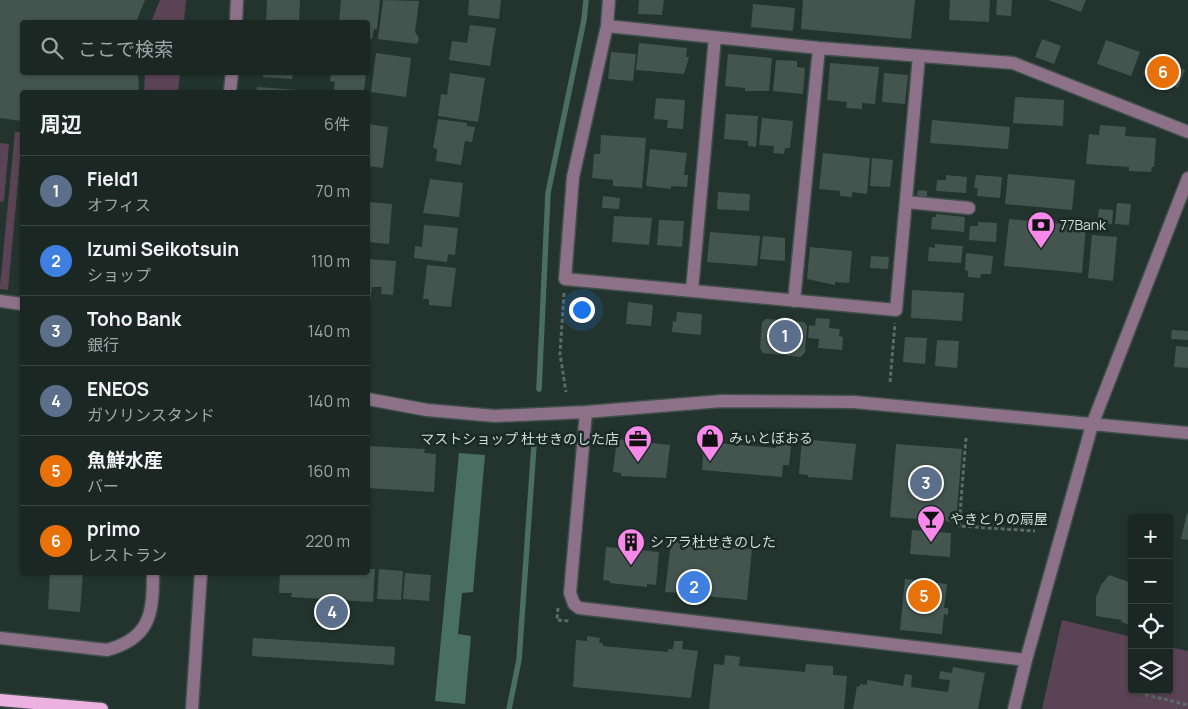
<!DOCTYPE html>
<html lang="ja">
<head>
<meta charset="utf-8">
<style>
	body { margin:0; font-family:Manrope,"Noto Sans JP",sans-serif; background:#232f2a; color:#f1f3f6 }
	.controls { position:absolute; right:15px; bottom:15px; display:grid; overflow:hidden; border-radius:5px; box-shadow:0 1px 4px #0004 }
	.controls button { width:45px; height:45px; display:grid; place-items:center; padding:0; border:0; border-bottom:1px solid #384440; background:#1a2722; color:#f1f3f6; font:25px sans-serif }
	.you { position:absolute; left:581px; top:309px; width:18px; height:18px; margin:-12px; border:4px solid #fff; border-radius:50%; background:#1a73e8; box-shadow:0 0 0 8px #1a73e833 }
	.badge { display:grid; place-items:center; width:32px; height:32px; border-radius:50%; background:#8bbbb9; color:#fff; font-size:16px; font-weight:700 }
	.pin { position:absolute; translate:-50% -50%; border:2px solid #fff; box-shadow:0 1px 5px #0006 }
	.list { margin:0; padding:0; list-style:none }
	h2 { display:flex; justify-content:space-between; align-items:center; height:65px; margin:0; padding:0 20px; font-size:21px }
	h2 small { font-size:16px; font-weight:400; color:#9fa5a5 }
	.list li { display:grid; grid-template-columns:32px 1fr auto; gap:15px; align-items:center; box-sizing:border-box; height:70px; padding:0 20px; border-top:1px solid #384440 }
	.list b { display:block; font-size:19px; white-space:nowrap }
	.list p { margin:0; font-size:16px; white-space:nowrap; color:#9fa5a5 }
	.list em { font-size:16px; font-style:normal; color:#9fa5a5 }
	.icon { flex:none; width:28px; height:28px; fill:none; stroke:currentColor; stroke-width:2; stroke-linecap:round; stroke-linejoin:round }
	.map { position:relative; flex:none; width:1188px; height:709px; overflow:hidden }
	.search { position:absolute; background:#1a2722; box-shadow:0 1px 4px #0004; left:20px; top:20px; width:350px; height:55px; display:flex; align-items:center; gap:12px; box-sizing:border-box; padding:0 18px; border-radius:5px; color:#9fa5a5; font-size:19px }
	.panel { position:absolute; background:#1a2722; box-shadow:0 1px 4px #0004; left:20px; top:90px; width:350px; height:485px; border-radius:5px }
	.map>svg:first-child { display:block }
</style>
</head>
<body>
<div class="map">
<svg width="1188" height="709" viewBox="0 0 1188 709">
	<rect width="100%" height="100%" fill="#23342e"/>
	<path fill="#594355" d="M160 0H186L184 22H151Z
		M145 72 180 73 178 92H144Z
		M15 132H22V138L8 290 0 289V285Z
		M0 143 9 144 4 201 0 202Z
		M1062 620 1132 637V690H1169V647L1188 651V709H1042Z"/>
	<path fill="#496e62" d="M459 453 485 455 473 592 462 593 458 634 471 636 465 704 435 701Z"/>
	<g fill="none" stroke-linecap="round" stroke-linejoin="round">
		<path stroke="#496e62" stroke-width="5.5" d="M539 389 548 193 584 20 586 0
			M509 709 519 660 534 445"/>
	</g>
	<path fill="#44554f" d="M0 0H145L136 22H22V72H138L139 92H22V121L0 118Z
		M267 0H300L299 22H266Z
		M341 0H380L377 29H374L372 39H368V22H339Z
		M383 0 419 1 415 32 419 38 417 44 378 39Z
		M469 0H501L499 19 468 15Z
		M639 0H664L662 15 638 14Z
		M803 0H915L911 39 801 29Z
		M950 0H990L989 22 949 20Z
		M997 0H1012L1011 16 996 15Z
		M1048 0H1086L1081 12Z
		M753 4 795 8 793 31 751 27Z
		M470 25 496 28 490 66 449 60 452 41 467 43Z
		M1042 39 1061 46 1054 64 1035 57Z
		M1106 40 1140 52 1131 76 1097 64Z
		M639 43 687 48 686 57H689L684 74 636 70Z
		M611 52 636 54 633 81 608 79Z
		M376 53 411 58 406 97 371 92Z
		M728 54 772 58 769 91H745V88L725 86Z
		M1150 57 1185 70 1178 88 1143 74Z
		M776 60 797 61V67L805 68 803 94 773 91Z
		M830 63 879 67 875 104 862 103V109L846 108 847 102 827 100Z
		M263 72H293L292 79 263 77Z
		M331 72H366L364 92 334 90 335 82 330 81Z
		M450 73 485 78 478 122 438 116 441 94 447 95Z
		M884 73 908 75 905 104 882 102Z
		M257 87 300 90V92H256Z
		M1015 97 1064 100 1063 126 1013 123Z
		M656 98 685 100 683 129 667 128 668 120 654 119Z
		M726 114 758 116 756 147 748 146V141L724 139Z
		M762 118 793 121 790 148H785L784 154 773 153 774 146 759 145Z
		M438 119 467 123V126L475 127 472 142 465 141 461 165 436 161 437 149 433 148Z
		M932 120 1010 127 1008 149 930 143Z
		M368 124 388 127 383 168 368 166Z
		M1100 125 1126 127 1125 136 1156 138 1154 167H1152L1151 172 1129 171V167L1086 164 1089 134 1099 135Z
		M601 135 646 138 642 188 613 186V180L592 178 594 154H600Z
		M650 149 687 153 684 175H688L687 187 671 186V189L646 186Z
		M823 153 870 158 867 194 852 192V197L840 196V191L819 189Z
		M872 158 893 160 890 187 870 186Z
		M1008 174 1075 180 1072 210 1005 204Z
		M946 175 967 177 966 193 936 191 937 180H946Z
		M976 175 1002 177 1000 198 977 196 978 188H974Z
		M430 179 463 183 459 217 423 213Z
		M918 190 927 191V197L917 196Z
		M718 192 750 194 749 211 717 209Z
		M603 196 620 198 619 209 602 208Z
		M368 202 392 204 389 244 368 242Z
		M1117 203 1131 204 1129 225 1115 224Z
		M1099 209 1113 210 1112 224 1097 223Z
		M936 214 965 217 964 232 931 229 932 217H936Z
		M614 216 652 218 649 245 612 242Z
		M1009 219 1086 226 1082 273 1004 266Z
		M659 220 684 221 682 247 657 245Z
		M978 222 997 223 996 242 969 240 970 226H978Z
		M424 225 458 228 455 255 448 254 447 262 414 258 415 246 422 247Z
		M710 232 760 236 757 266 707 262Z
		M1092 235 1117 237 1113 281 1088 278Z
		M763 236 785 238V261L760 259Z
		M935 244 963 246 961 263 928 261 929 247 935 248Z
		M810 247 852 251 849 283 835 282V285L807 279Z
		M966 253 993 256 991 274H981L980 278 968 277V271L965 270Z
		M871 256 889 257 888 269 870 268Z
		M368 259 396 261 393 295 381 294 382 287H372L370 302H368Z
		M427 265 456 268 451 307 429 305V299H423Z
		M912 290 964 293 962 321 911 318Z
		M628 302 653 305 651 326 626 324Z
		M677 312 702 314 701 335 672 332 673 321 676 322Z
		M783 317H787L788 321 804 322 807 326 805 352 801 357 763 353 760 348 762 322 766 319 780 320Z
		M816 318 830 319 829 328 840 329 839 336 843 337 842 350 818 348 819 339 808 338 809 325 815 326Z
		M1172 330 1188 331V340L1171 339Z
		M905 337 927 338 925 364 903 362Z
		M937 340 959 341 957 368 935 366Z
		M1176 346 1188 347V368L1174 367Z
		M617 439 670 445 666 478 621 476V473L613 472Z
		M802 439 856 444 852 480 808 477V475L799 474Z
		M704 442 776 448 777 442 788 443 791 447 789 465H783L782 477 702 470Z
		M896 444 962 449 956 522 890 517Z
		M368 446 425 449 424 453 436 454 434 492 368 488Z
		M1187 513H1188V540L1181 539Z
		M912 530 951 533 950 557 910 554Z
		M672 534 679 535 678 543 752 549 747 600 705 596 704 601 683 599V593L665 592Z
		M606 547 659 552 656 585 647 584V587L610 583V581L603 580Z
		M368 569H375L373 602 291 597 292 593H279L280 572H368Z
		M379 569 403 571 401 600 377 599Z
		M50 572H83L80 612 48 609Z
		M405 573 431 575 429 601 403 599Z
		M1109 575 1132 583V626L1121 622 1122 620 1096 616V597L1101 585Z
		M905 579 947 584 944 608H948V615L944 614 942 634 900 630Z
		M1169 590 1173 607 1169 616Z
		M587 636 600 638 599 643H603V646L668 652V649H673L674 641H683L682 649 698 651 691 698 573 687 576 640 587 641Z
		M253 638 395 647 394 665 252 656Z
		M725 655 740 657 739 666 805 672 806 664 833 666V675L847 676 844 709H709L714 664 724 665Z
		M953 667 985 673 978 709H853L857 686 860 687V684L867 685V680L903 686 905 674 912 675 911 687 948 692 950 680 939 679 940 671 952 673Z"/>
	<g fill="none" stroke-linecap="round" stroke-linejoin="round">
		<g stroke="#3f4f49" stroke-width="15">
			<path id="minor" d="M609 0 607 26 573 177 565 279 896 310 919 56
				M236 22 237 0
				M607 26 819 48 1013 63 1188 132
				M230 92 232 72
				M906 202 969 208
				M692 290 715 37
				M0 301 22 304
				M794 301 819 48
				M368 399 427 410 495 416 586 412 722 401 854 402 1188 433
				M586 412 570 593 574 604 579 608 1026 660
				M0 638 107 650C151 638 153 613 153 572
				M192 709 201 572
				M1014 709 1026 660 1092 425 1188 178"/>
		</g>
		<g stroke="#3f4f49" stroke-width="15">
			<path id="major" d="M0 700 102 709"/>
		</g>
		<path stroke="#5d6b66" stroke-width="3" stroke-dasharray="4 2.5" stroke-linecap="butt" d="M564 293 560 354 566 392
			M890 382 895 323
			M966 438 959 526 1035 531
			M558 608 557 620 569 621
			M1145 690 1143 694 1188 705"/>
		<use href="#minor" stroke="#8d7188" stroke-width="12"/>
		<use href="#major" stroke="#eab1e1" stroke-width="12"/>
	</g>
	<defs>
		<g id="bank-pin" transform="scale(1.4375)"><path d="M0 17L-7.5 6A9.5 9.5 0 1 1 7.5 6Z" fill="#f888e9" stroke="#1a2a25"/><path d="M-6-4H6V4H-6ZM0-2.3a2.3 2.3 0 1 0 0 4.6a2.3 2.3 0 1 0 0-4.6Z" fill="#111"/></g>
		<g id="shop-pin" transform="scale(1.4375)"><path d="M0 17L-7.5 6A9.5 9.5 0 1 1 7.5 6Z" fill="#f888e9" stroke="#1a2a25"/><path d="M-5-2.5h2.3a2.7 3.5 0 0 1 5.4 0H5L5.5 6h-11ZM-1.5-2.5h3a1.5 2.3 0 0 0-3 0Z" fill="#111"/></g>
		<g id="office-pin" transform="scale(1.4375)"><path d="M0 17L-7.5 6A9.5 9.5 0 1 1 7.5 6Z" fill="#f888e9" stroke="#1a2a25"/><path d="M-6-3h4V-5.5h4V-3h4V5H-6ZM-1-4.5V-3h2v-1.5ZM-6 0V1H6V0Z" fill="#111"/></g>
		<g id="bar-pin" transform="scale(1.4375)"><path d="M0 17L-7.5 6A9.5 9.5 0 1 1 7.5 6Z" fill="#f888e9" stroke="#1a2a25"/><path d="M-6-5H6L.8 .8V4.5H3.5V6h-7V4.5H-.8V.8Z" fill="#111"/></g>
		<g id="building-pin" transform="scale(1.4375)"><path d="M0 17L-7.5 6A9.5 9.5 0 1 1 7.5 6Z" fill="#f888e9" stroke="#1a2a25"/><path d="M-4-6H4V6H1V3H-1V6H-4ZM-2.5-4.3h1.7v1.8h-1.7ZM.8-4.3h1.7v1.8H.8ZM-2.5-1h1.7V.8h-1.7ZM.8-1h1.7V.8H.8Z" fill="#111"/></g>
	</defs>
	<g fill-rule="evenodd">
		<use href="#bank-pin" x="1041" y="225"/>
		<use href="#shop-pin" x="710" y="438"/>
		<use href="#office-pin" x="638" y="439"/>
		<use href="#bar-pin" x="931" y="519"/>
		<use href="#building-pin" x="631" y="542"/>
	</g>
	<g text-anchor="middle" stroke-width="5" stroke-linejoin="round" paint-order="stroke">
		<g font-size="14" fill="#d1dbd7" stroke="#1a2a25" text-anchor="start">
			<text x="1060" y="230">77Bank</text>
			<text x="729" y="443">みぃとぼおる</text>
			<text x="619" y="444" text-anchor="end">マストショップ 杜せきのした店</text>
			<text x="950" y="524">やきとりの扇屋</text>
			<text x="650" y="547">シアラ杜せきのした</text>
		</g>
	</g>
</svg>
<div class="controls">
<button>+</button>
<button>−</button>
<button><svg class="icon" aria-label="locate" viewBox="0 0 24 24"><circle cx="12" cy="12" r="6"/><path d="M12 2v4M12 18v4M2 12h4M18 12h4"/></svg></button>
<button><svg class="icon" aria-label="layers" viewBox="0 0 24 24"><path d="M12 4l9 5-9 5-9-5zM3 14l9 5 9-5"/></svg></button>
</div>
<div class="you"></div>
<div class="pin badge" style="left:785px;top:336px;background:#5c6f8a">1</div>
<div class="pin badge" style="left:694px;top:587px;background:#3f7fe0">2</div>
<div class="pin badge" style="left:926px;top:483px;background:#5c6f8a">3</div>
<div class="pin badge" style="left:332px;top:612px;background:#5c6f8a">4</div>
<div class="pin badge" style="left:924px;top:596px;background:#e8710a">5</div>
<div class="pin badge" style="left:1163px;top:72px;background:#e8710a">6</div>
<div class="search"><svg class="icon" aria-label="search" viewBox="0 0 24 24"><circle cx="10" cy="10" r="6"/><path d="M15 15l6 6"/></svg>ここで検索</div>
<section class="panel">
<h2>周辺<small>6件</small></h2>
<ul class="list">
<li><span class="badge" style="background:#5c6f8a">1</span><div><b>Field1</b><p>オフィス</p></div><em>70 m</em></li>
<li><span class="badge" style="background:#3f7fe0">2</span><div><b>Izumi Seikotsuin</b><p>ショップ</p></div><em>110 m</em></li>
<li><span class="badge" style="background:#5c6f8a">3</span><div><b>Toho Bank</b><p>銀行</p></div><em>140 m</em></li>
<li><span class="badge" style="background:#5c6f8a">4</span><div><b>ENEOS</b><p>ガソリンスタンド</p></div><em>140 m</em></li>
<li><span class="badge" style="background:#e8710a">5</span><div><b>魚鮮水産</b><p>バー</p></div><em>160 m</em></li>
<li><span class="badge" style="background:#e8710a">6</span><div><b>primo</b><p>レストラン</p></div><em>220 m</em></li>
</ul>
</section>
</div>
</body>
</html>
